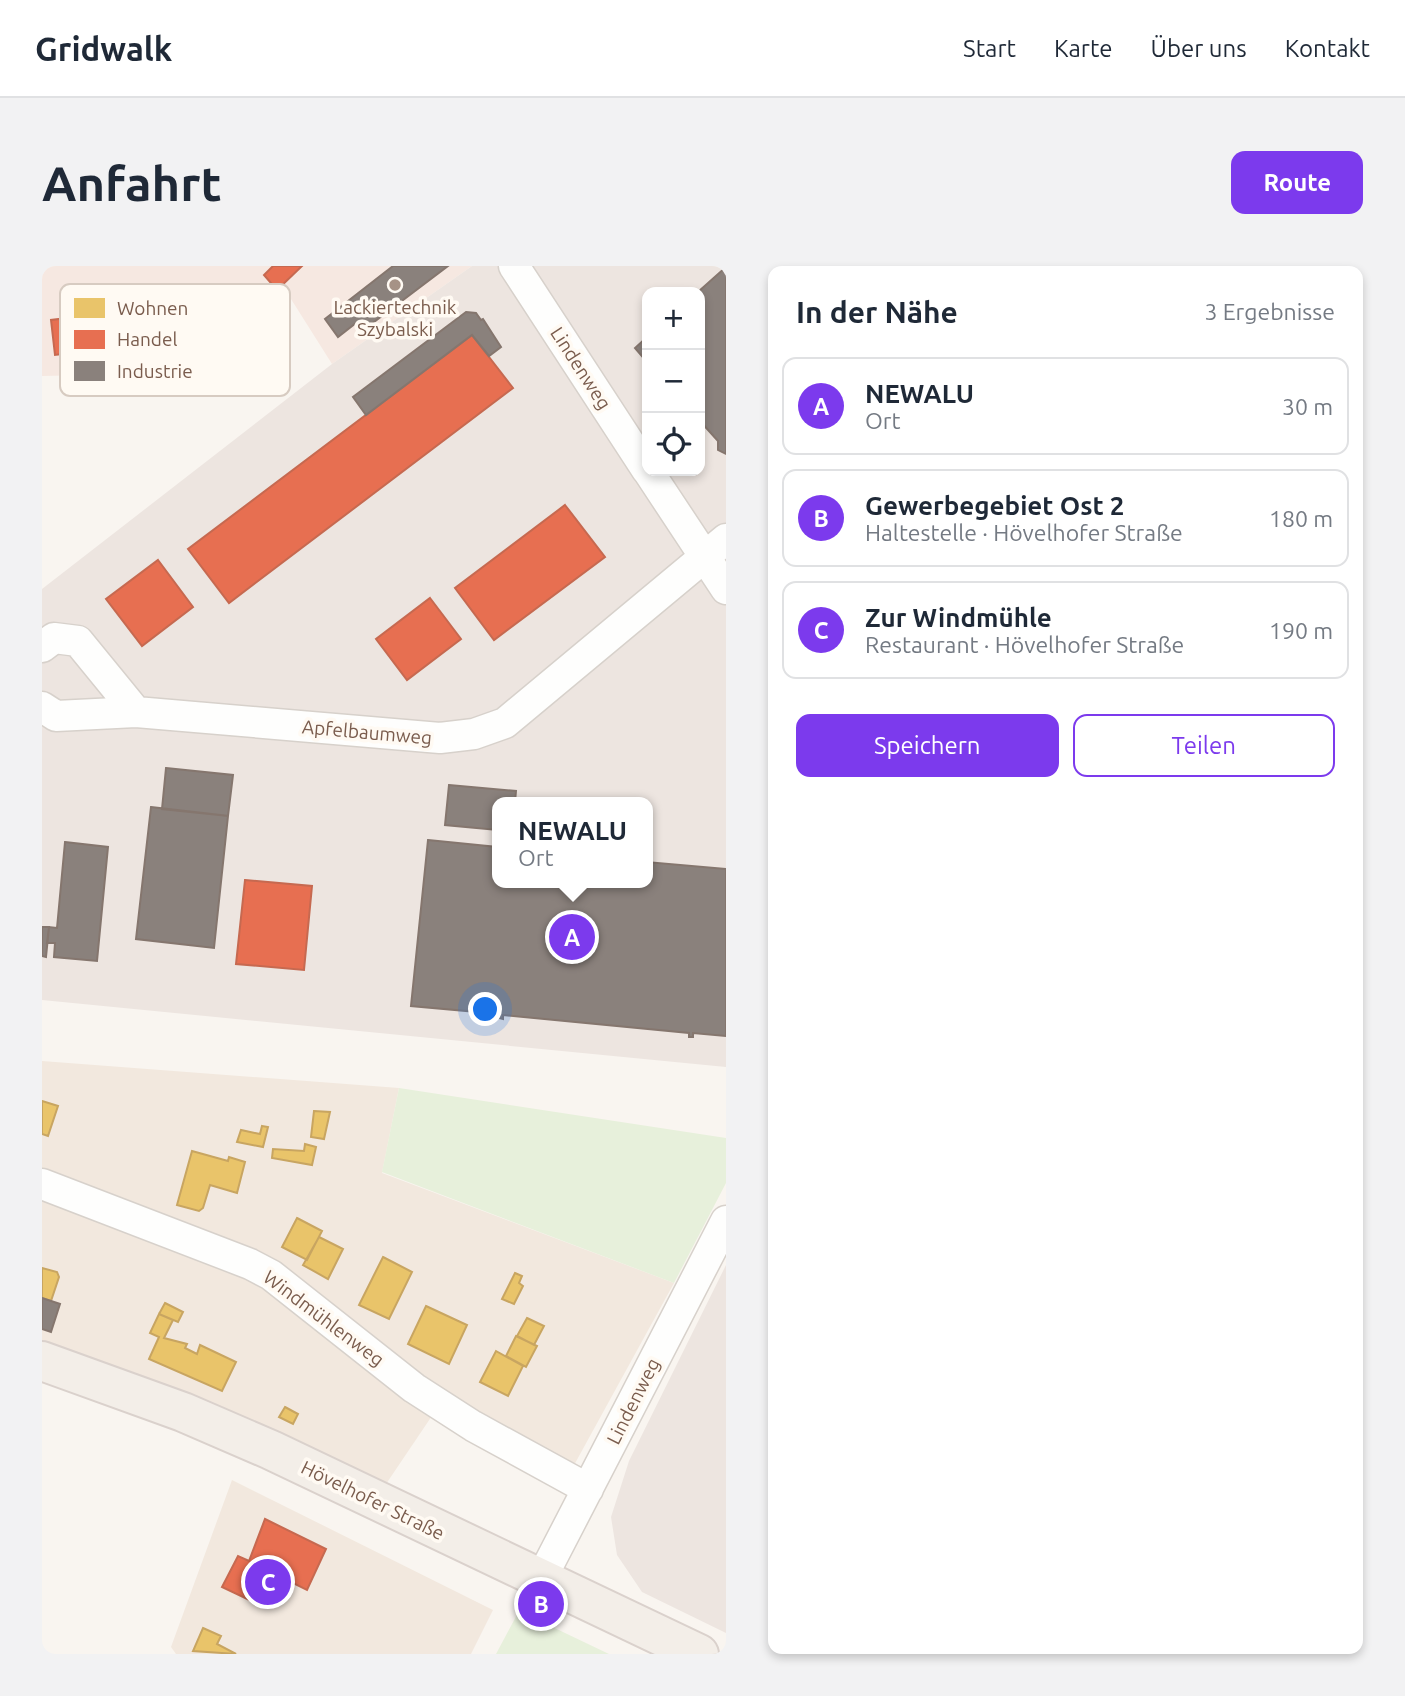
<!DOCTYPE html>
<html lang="de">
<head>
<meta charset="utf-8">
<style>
	body { margin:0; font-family:Ubuntu,sans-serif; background:#f2f2f3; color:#1f2937 }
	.controls { position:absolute; right:21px; top:21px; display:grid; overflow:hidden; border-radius:14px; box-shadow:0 4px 10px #0003 }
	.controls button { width:63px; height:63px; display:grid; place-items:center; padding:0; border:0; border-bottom:2px solid #e0e1e3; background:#fff; color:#1f2937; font:35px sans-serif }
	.you { position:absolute; left:444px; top:744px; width:24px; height:24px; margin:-18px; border:5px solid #fff; border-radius:50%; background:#1a73e8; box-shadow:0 0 0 10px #1a73e833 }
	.badge { display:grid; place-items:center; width:46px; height:46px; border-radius:50%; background:#7c3aed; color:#fff; font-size:23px; font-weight:700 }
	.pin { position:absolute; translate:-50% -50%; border:4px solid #fff; box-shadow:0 2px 7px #0006 }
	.popup { position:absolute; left:450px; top:531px; width:161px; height:91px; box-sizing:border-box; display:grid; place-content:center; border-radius:14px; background:#fff; filter:drop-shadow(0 2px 5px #0005); font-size:23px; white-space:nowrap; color:#747a83 }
	.popup b { font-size:26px; color:#1f2937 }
	.popup::after { content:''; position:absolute; left:50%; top:100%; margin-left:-14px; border:14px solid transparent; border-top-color:#fff }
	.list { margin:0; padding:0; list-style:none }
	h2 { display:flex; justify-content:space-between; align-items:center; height:91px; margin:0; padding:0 28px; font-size:30px }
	h2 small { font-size:23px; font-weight:400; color:#747a83 }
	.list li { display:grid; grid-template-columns:46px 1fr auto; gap:21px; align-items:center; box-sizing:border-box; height:98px; margin:0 14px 14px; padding:0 14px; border:2px solid #e0e1e3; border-radius:14px }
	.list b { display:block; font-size:26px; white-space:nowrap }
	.list p { margin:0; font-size:23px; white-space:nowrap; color:#747a83 }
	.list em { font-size:23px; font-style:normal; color:#747a83 }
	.actions { display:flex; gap:14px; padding:21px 28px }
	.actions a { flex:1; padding:16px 0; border:2px solid #7c3aed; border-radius:14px; text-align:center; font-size:24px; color:#7c3aed }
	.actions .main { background:#7c3aed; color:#fff }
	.icon { flex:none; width:38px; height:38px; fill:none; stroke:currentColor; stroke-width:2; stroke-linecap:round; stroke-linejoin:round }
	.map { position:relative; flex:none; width:684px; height:1388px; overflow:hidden; border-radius:14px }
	header { display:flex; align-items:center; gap:42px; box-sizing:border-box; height:98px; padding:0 35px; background:#fff; border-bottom:2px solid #e0e1e3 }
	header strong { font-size:33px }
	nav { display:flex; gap:38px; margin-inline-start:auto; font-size:24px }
	.intro { display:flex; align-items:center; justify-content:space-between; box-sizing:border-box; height:168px; padding:0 42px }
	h1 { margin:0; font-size:49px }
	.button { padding:18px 32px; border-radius:14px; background:#7c3aed; color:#fff; font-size:24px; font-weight:700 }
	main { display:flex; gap:42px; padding:0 42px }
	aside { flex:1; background:#fff; border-radius:14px; box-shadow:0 4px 10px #0003 }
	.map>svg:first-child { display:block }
</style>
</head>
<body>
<header>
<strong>Gridwalk</strong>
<nav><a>Start</a><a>Karte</a><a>Über uns</a><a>Kontakt</a></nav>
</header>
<div class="intro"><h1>Anfahrt</h1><a class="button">Route</a></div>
<main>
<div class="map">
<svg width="684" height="1388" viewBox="0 0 684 1388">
	<rect width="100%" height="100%" fill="#f9f5f0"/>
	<path fill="#f2e8de" d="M0 795 357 822 340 907 632 1017 531 1201 400 1135 342 1221 0 1079Z
		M190 1214 451 1344 429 1388H134L129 1381Z"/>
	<path fill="#f6e8e1" d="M0 0H430L290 98 249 33 144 107 0 110Z"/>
	<path fill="#ede5e0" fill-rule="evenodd" d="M430 0H684V801L0 734V323L290 98ZM605 26H658V205H605ZM455 536H605V617H455Z
		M684 999V1367L600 1326 575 1289 569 1251 587 1195Z"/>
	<path fill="#e7f0db" d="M357 822 684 872V917L632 1017 340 906Z
		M477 1345 567 1388H454Z"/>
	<path fill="#e9c46a" stroke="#c8a561" stroke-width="2" d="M0 835 16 840 6 870 0 868Z
		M272 845 288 846 282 873 269 871Z
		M220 860 226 861 221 881 195 876 199 864 218 868Z
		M263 878 274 881 270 899 230 892 231 883 262 885Z
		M150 885 186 895 187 891 203 896 195 927 168 919 161 942 157 945 135 939Z
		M255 952 280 965 265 994 240 981Z
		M277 971 301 983 286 1013 261 999Z
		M341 991 370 1006 347 1053 317 1039Z
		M0 1002 15 1006 17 1011 9 1035 0 1032Z
		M473 1007 480 1010 477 1017 481 1020 472 1038 460 1033Z
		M123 1037 141 1046 136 1056 117 1048Z
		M384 1040 425 1059 407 1098 366 1078Z
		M117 1048 131 1054 122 1072 145 1078 143 1082 155 1088 158 1079 194 1096 180 1125 107 1093 117 1071 108 1067Z
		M485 1052 502 1060 492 1079 475 1070Z
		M474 1070 495 1080 484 1101 464 1090Z
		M454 1085 481 1100 466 1130 438 1116Z
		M243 1141 256 1148 251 1158 237 1151Z
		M161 1362 179 1370 175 1378 194 1388 151 1385Z"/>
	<path fill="#e76f51" stroke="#c66950" stroke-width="2" d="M231 0H260L235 24 222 9Z
		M118 41 122 76 13 89 9 54Z
		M430 69 471 122 187 337 146 283Z
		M523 239 563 291 452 374 413 322Z
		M116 294 151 341 100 380 64 333Z
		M388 332 419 373 365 414 334 373Z
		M203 614 270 620 262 704 194 698Z
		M223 1253 284 1283 265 1324 237 1310 222 1341 180 1321 196 1290 207 1295Z"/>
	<path fill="#8a817c" stroke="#85766e" stroke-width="2" d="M351 0H406L320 65 314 57 296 71 283 53Z
		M684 1V188L676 184V175L658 155 656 26Z
		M424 46 434 47 439 54 441 53 459 81 447 90 430 69 324 149 311 131Z
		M605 71V96L593 82Z
		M124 502 191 509 186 550 120 543Z
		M407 519 474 525 473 536H455V564L403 559Z
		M109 541 186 550 172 682 94 673Z
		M386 574 455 581V617H605V596L684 603V770L651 767V771H647V767L461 749V753L457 752V748L369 740Z
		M23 576 66 581 55 695 12 691 13 677H5L7 661 15 662Z
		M0 661H7L4 691 0 690Z
		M0 1032 18 1038 9 1066 0 1063Z"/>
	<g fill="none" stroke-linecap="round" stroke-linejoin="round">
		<g stroke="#d7d1cb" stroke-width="33">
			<path id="minor" d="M472 0 605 204
				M606 205 684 323
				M0 381 12 372 36 375 94 446
				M0 441 14 450 94 446 398 472 432 468 463 457 684 273
				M0 918 208 998 229 1009 372 1122 431 1160 546 1223
				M498 1315 684 955"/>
		</g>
		<g stroke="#dad1cc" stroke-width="42">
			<path id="major" d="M0 1095 141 1146 229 1184 657 1388"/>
		</g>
		<use href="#minor" stroke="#fefefd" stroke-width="30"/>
		<use href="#major" stroke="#f3eee8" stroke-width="38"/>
	</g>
	<circle fill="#a69286" stroke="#fffaf3" stroke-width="2.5" cx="353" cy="19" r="7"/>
	<g text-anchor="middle" stroke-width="7" stroke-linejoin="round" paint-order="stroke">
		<g font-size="19" fill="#7a5c4d" stroke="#fffaf3">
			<text x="353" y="48">Lackiertechnik<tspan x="353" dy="22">Szybalski</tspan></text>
		</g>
		<g font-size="19" fill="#7a5c4d" stroke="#fffaf3">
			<text transform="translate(539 102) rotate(57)" y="7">Lindenweg</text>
			<text transform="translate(325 466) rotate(5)" y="7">Apfelbaumweg</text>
			<text transform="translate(282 1052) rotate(37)" y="7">Windmühlenweg</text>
			<text transform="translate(591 1135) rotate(-63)" y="7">Lindenweg</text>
			<text transform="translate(331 1234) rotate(26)" y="7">Hövelhofer Straße</text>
		</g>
	</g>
	<rect x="18" y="18" width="230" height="112" rx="10" fill="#fffaf3" stroke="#d7cbc1" stroke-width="2"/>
	<rect x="32" y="32" width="31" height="20" fill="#e9c46a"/>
	<rect x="32" y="64" width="31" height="19" fill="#e76f51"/>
	<rect x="32" y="95" width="31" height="20" fill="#8a817c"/>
	<g font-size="19" fill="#7a5c4d">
		<text x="75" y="49">Wohnen</text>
		<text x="75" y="80">Handel</text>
		<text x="75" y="112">Industrie</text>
	</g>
</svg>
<div class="controls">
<button>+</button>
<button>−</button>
<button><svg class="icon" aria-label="locate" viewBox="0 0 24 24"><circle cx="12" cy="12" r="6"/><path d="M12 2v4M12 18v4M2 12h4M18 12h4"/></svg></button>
</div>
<div class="you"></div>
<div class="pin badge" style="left:530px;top:671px">A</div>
<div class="popup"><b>NEWALU</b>Ort</div>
<div class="pin badge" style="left:499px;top:1338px">B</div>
<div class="pin badge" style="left:226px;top:1316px">C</div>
</div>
<aside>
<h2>In der Nähe<small>3 Ergebnisse</small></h2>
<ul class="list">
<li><span class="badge">A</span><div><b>NEWALU</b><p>Ort</p></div><em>30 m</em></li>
<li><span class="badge">B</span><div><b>Gewerbegebiet Ost 2</b><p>Haltestelle · Hövelhofer Straße</p></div><em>180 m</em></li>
<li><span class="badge">C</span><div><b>Zur Windmühle</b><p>Restaurant · Hövelhofer Straße</p></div><em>190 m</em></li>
</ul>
<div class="actions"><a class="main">Speichern</a><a>Teilen</a></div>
</aside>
</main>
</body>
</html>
